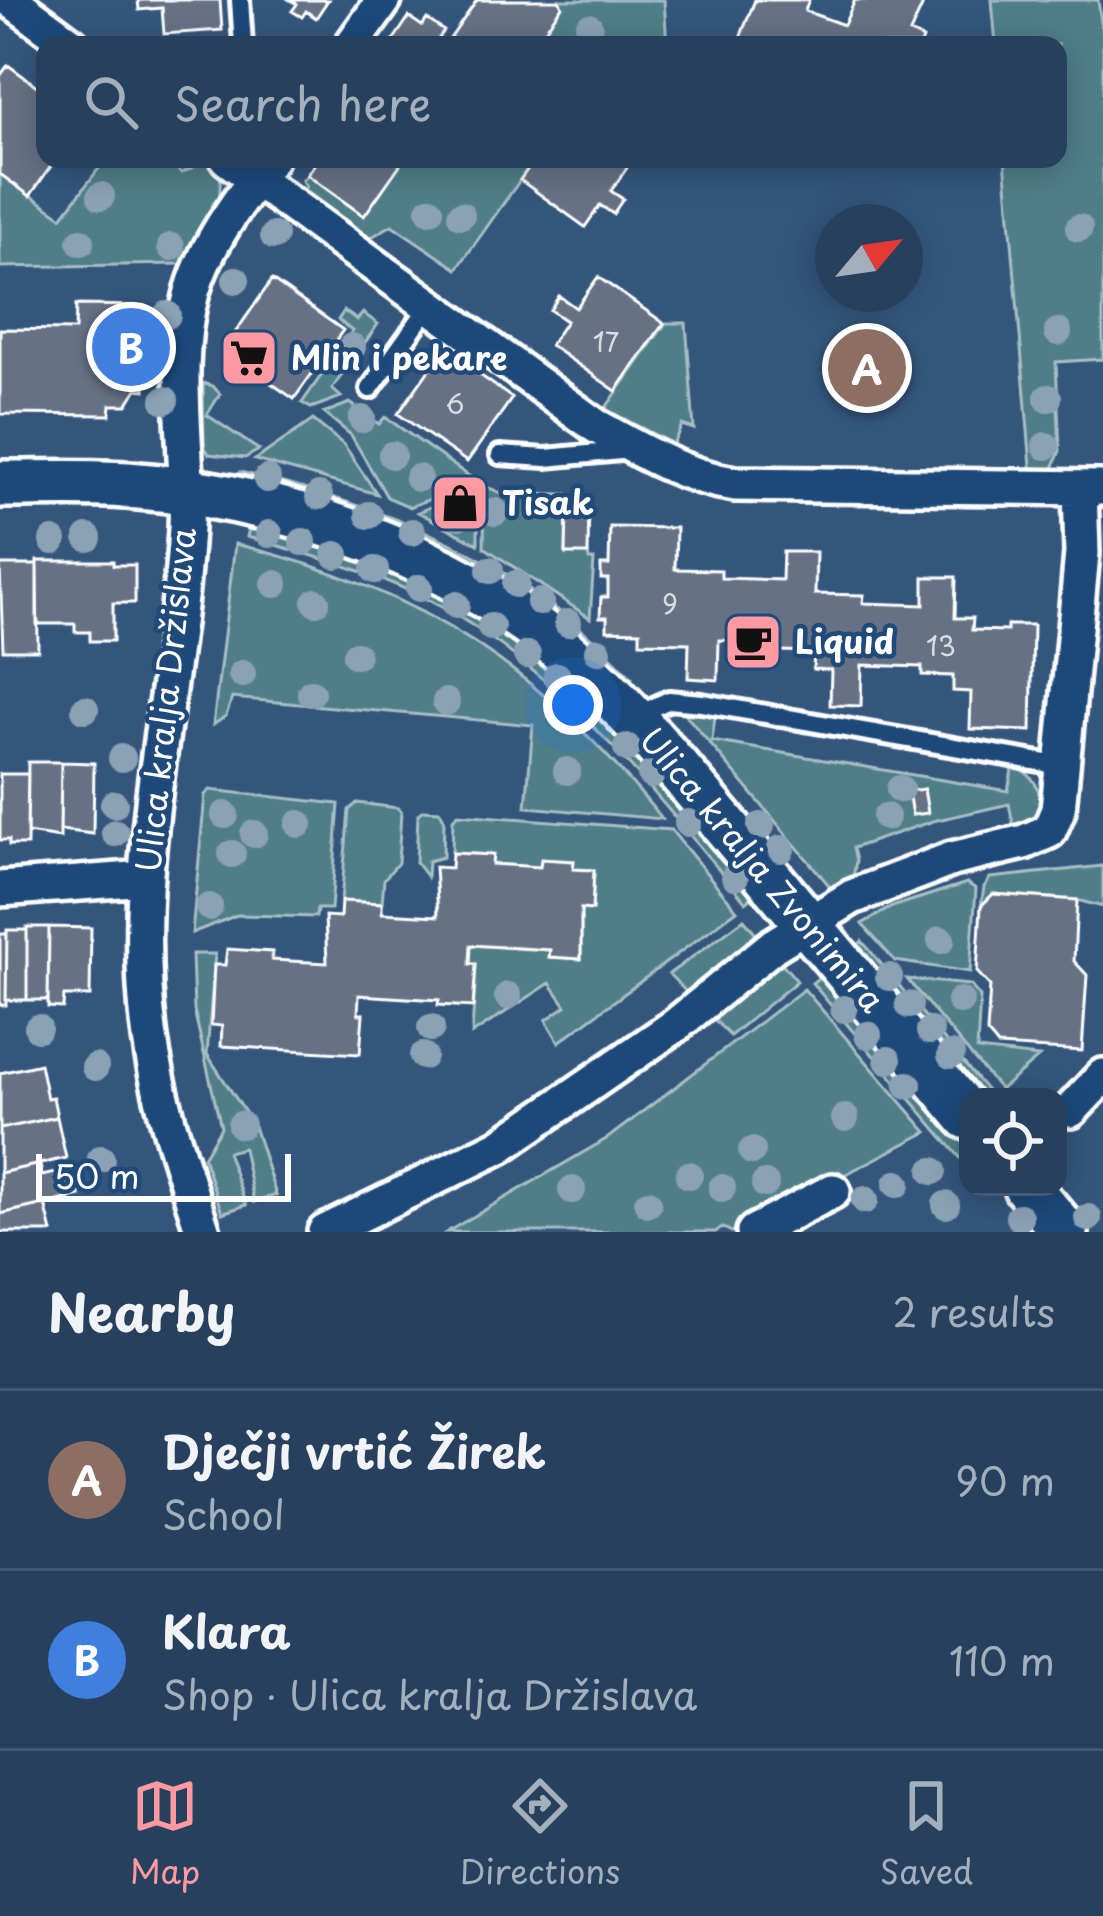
<!DOCTYPE html>
<html lang="en">
<head>
<meta charset="utf-8">
<style>
	body { margin:0; font-family:"Playpen Sans",sans-serif; background:#334b67; color:#f1f3f6 }
	.controls { position:absolute; right:36px; bottom:36px; display:grid; overflow:hidden; border-radius:24px; box-shadow:0 6px 30px #0003 }
	.controls button { width:108px; height:108px; display:grid; place-items:center; padding:0; border:0; border-bottom:3px solid #435973; background:#27405e; color:#f1f3f6; font:60px sans-serif }
	.compass { position:absolute; left:815px; top:204px; width:108px; height:108px; border-radius:50%; background:#27405e; box-shadow:0 6px 30px #0003; rotate:61deg }
	.scale { position:absolute; left:36px; bottom:30px; width:255px; box-sizing:border-box; padding-left:12px; border:6px solid #fff; border-top:0; font-size:33px; line-height:42px; white-space:nowrap; color:#fff; -webkit-text-stroke:9px #1f4a7a; paint-order:stroke }
	.you { position:absolute; left:573px; top:705px; width:42px; height:42px; margin:-30px; border:9px solid #fff; border-radius:50%; background:#1a73e8; box-shadow:0 0 0 18px #1a73e833 }
	.badge { display:grid; place-items:center; width:78px; height:78px; border-radius:50%; background:#ff9aa2; color:#fff; font-size:39px; font-weight:700 }
	.pin { position:absolute; translate:-50% -50%; border:6px solid #fff; box-shadow:0 3px 12px #0006 }
	.list { margin:0; padding:0; list-style:none }
	h2 { display:flex; justify-content:space-between; align-items:center; height:156px; margin:0; padding:0 48px; font-size:51px }
	h2 small { font-size:39px; font-weight:400; color:#a4afbc }
	.list li { display:grid; grid-template-columns:78px 1fr auto; gap:36px; align-items:center; box-sizing:border-box; height:180px; padding:0 48px; border-top:3px solid #435973 }
	.list b { display:block; font-size:45px; white-space:nowrap }
	.list p { margin:0; font-size:39px; white-space:nowrap; color:#a4afbc }
	.list em { font-size:39px; font-style:normal; color:#a4afbc }
	.icon { flex:none; width:66px; height:66px; fill:none; stroke:currentColor; stroke-width:2; stroke-linecap:round; stroke-linejoin:round }
	.map { position:relative; flex:none; width:1103px; height:1232px; overflow:hidden }
	.search { position:absolute; background:#27405e; box-shadow:0 6px 30px #0003; left:36px; right:36px; top:36px; height:132px; display:flex; align-items:center; gap:30px; box-sizing:border-box; padding:0 42px; border-radius:24px; color:#a4afbc; font-size:45px }
	.sheet { height:516px; background:#27405e }
	nav { display:flex; justify-content:space-around; align-items:center; box-sizing:border-box; height:168px; border-top:3px solid #435973; background:#27405e; font-size:33px; color:#a4afbc }
	nav a { display:grid; justify-items:center; gap:6px }
	nav .on { color:#ff9aa2 }
	.map>svg:first-child { display:block }
</style>
</head>
<body>
<div class="map">
<svg width="1103" height="1232" viewBox="0 0 1103 1232">
	<rect width="100%" height="100%" fill="#34567d"/>
	<filter id="ink" filterUnits="userSpaceOnUse"><feTurbulence type="fractalNoise" baseFrequency=".00833" numOctaves="2"/><feDisplacementMap in="SourceGraphic" scale="24" xChannelSelector="R" yChannelSelector="G"/><feConvolveMatrix kernelMatrix="1 2 1 2 8 2 1 2 1" color-interpolation-filters="sRGB"/></filter>
	<g filter="url(#ink)">
		<path fill="#507e88" stroke="#a8bec4" stroke-width="3" d="M559 0H664L667 45H534L561 6Z
			M992 0H1098L1103 37V359L1056 362 1060 451 1051 473 1032 478 1005 159H1058V45H996Z
			M106 159H164L182 173 207 160 221 169 219 205 182 264 0 267V174L62 217Z
			M404 159H535L457 269 392 225 370 238 303 191 306 186 302 181 307 175 364 216Z
			M344 311 357 320 363 313 378 324 332 389 341 397 311 408 302 403 352 331 338 320Z
			M666 323H686L694 429 682 425 673 444 605 409Z
			M203 383 213 386 220 394 207 415 259 450 245 458 209 454 204 446Z
			M350 403 379 424 385 417 476 481 410 507 387 497 351 435 324 413Z
			M313 420 344 445 377 494 255 460Z
			M240 472C395 509 521 559 632 678L631 689 238 483Z
			M485 486 501 493 567 494 566 553 588 554 589 560H594L590 618 484 547Z
			M478 488V544L418 512Z
			M251 520 421 580 529 649 589 700 757 893 746 902C658 798 573 685 454 614 392 577 316 556 247 537Z
			M235 544C423 589 542 670 662 819L526 807 533 725 232 698 226 716 213 725Z
			M701 713 715 716 712 741 1008 791 1013 765C1033 774 1043 789 1039 811L1025 825 1014 828 1009 804 933 821 853 848 856 861 853 877 833 890 685 714Z
			M210 790 339 804 331 909H317L316 917 237 915 192 933 205 795Z
			M357 803 398 808 401 812 398 863 384 879 382 903 341 901 349 810Z
			M423 810 440 811 444 819 443 857 428 861 427 877 416 863 418 814Z
			M458 814 671 830 737 910 559 1042 546 1020 566 1006 550 983 472 1034 476 965 470 964 471 945 550 950V957L581 959V909H592L594 871 492 864V855L452 853 453 819Z
			M1103 866V907L1077 900 993 894 981 906 984 887 990 878Z
			M967 883 976 889 970 972 895 961 862 924 892 907Z
			M744 919 758 936 688 994 669 974Z
			M862 941 992 1097H978L854 949Z
			M192 954H215L207 1054 254 1126 276 1195 254 1202 243 1148 227 1152 246 1205 222 1213 203 1157 221 1127 194 1010Z
			M780 961 797 981 730 1036 711 1016Z
			M822 975 968 1147V1167L812 983Z
			M907 979 970 985 980 997 977 1050 1039 1057 1000 1090Z
			M804 989 927 1132 844 1175 839 1171 732 1232 723 1228 715 1232H447L608 1138Z"/>
		<path fill="#667185" stroke="#fff" stroke-width="3" d="M138 0H220L222 30 164 34 162 8 139 10Z
			M290 0H328L316 18 306 11 302 17 292 11 297 4Z
			M477 0H559L562 6 534 45H390L409 17 422 26 427 19 444 31 439 38 447 43Z
			M755 0H809L805 11 844 25 855 0H925L910 33 923 39 921 45H758L740 38Z
			M8 65 45 92V159H56L30 196 0 174V76Z
			M318 159H404L364 216 307 175Z
			M535 159H633L611 191 623 199 613 214 600 205 585 227 520 180Z
			M598 277 664 323 616 391 550 345 566 321 550 310 559 296 576 308Z
			M272 280 343 330 294 399 223 350Z
			M76 305 145 306V390L137 389 127 405H111L110 415 0 414V329L75 330Z
			M444 349 512 398 467 462 398 414Z
			M574 502 589 503 588 554H566L567 506 574 507Z
			M610 527 676 528 675 569 721 570V578L782 580 783 552H816L815 594 864 595 863 603 924 605V577H956L955 618H973L972 630 1007 631V625H1033L1031 731 970 729 971 692 953 691V676L922 675V667L862 665 861 706 830 705 831 670 813 669 814 652 780 651V642L719 640 718 680 688 678 689 643 640 642V631L607 630V617H600L601 597H608V579H601V565H609Z
			M37 561H113V565H135V603H113V641H90V632H75V624H37Z
			M0 565H37L38 650H3Z
			M28 762H61L60 838 27 833Z
			M61 762 94 763 93 834 60 830Z
			M0 774H28L27 845H9V840H0Z
			M924 789 928 813 912 815 908 791Z
			M452 853 493 855 492 864 540 867 541 859 574 861 573 869 594 870 592 910 581 909V959L549 957 550 950 471 945 470 964H476L473 1007 438 1005 439 1000 359 995 358 1014H363L360 1054 221 1046 222 1026 211 1025 214 965H225L227 949 272 952V960L327 963 325 916 340 917 341 901 382 903V913L438 916 435 867 451 868Z
			M993 894 1077 900 1074 961 1087 975 1082 1051 998 1046 987 1033 990 986 977 972 981 906Z
			M27 927H49L48 1000H27Z
			M49 927 91 928 90 996H64L63 1008 48 1007Z
			M7 930H27V1000H6Z
			M0 934H7L6 1005H0Z
			M40 1064 47 1098 53 1097 57 1117 0 1129V1073Z
			M57 1117 66 1158 0 1173V1129Z
			M40 1164 42 1176 64 1171 66 1181 76 1179 80 1196 0 1214V1173Z
			M45 1204 52 1232H0V1214Z"/>
		<g fill="none" stroke-linecap="round" stroke-linejoin="round">
			<g stroke="#fff" stroke-width="26">
				<path id="lane" d="M240 0 243 45
					M370 389 430 305
					M500 455 546 458 631 450
					M635 716 669 700 702 703 1063 766"/>
			</g>
			<g stroke="#fff" stroke-width="42">
				<path id="street" d="M11 0 72 45
					M352 45 384 0
					M228 159 596 426C640 451 685 477 735 484L1101 488
					M0 889 146 878
					M1071 1110 1103 1076
					M203 1232C183 1169 159 1103 150 1038 126 867 176 698 186 529 190 452 171 368 192 292 206 243 240 200 270 159
					M325 1232 500 1146 676 1025 774 945 852 897 952 859 1024 842 1049 831 1058 810 1082 553 1080 488
					M754 1232 833 1191"/>
			</g>
			<g stroke="#fff" stroke-width="54">
				<path id="secondary" d="M0 484C42 484 85 482 127 485 260 494 401 538 512 612 598 669 663 752 729 830 809 925 888 1021 968 1116
					M1027 1187 1065 1232"/>
			</g>
			<use href="#lane" stroke="#1f4a7a" stroke-width="16"/>
			<use href="#street" stroke="#1f4a7a" stroke-width="33"/>
			<use href="#secondary" stroke="#1f4a7a" stroke-width="45"/>
		</g>
		<g fill="#8ba1b4">
			<circle cx="589" cy="27" r="14"/>
			<circle cx="101" cy="196" r="14"/>
			<circle cx="430" cy="210" r="14"/>
			<circle cx="461" cy="215" r="14"/>
			<circle cx="1079" cy="228" r="14"/>
			<circle cx="274" cy="236" r="14"/>
			<circle cx="81" cy="242" r="14"/>
			<circle cx="171" cy="247" r="14"/>
			<circle cx="236" cy="280" r="14"/>
			<circle cx="167" cy="315" r="14"/>
			<circle cx="1058" cy="332" r="14"/>
			<circle cx="352" cy="347" r="14"/>
			<circle cx="1048" cy="398" r="14"/>
			<circle cx="165" cy="400" r="14"/>
			<circle cx="362" cy="419" r="14"/>
			<circle cx="1046" cy="446" r="14"/>
			<circle cx="392" cy="455" r="14"/>
			<circle cx="418" cy="478" r="14"/>
			<circle cx="267" cy="479" r="14"/>
			<circle cx="319" cy="496" r="14"/>
			<circle cx="495" cy="512" r="14"/>
			<circle cx="369" cy="515" r="14"/>
			<circle cx="459" cy="516" r="14"/>
			<circle cx="412" cy="532" r="14"/>
			<circle cx="269" cy="534" r="14"/>
			<circle cx="88" cy="538" r="14"/>
			<circle cx="53" cy="541" r="14"/>
			<circle cx="303" cy="542" r="14"/>
			<circle cx="336" cy="555" r="14"/>
			<circle cx="375" cy="570" r="14"/>
			<circle cx="490" cy="570" r="14"/>
			<circle cx="275" cy="584" r="14"/>
			<circle cx="516" cy="584" r="14"/>
			<circle cx="419" cy="588" r="14"/>
			<circle cx="316" cy="602" r="14"/>
			<circle cx="540" cy="602" r="14"/>
			<circle cx="456" cy="605" r="14"/>
			<circle cx="568" cy="623" r="14"/>
			<circle cx="491" cy="627" r="14"/>
			<circle cx="598" cy="651" r="14"/>
			<circle cx="356" cy="655" r="14"/>
			<circle cx="527" cy="655" r="14"/>
			<circle cx="242" cy="674" r="14"/>
			<circle cx="557" cy="676" r="14"/>
			<circle cx="311" cy="693" r="14"/>
			<circle cx="446" cy="702" r="14"/>
			<circle cx="85" cy="709" r="14"/>
			<circle cx="627" cy="748" r="14"/>
			<circle cx="122" cy="758" r="14"/>
			<circle cx="567" cy="771" r="14"/>
			<circle cx="651" cy="775" r="14"/>
			<circle cx="900" cy="789" r="14"/>
			<circle cx="114" cy="804" r="14"/>
			<circle cx="225" cy="815" r="14"/>
			<circle cx="886" cy="817" r="14"/>
			<circle cx="688" cy="823" r="14"/>
			<circle cx="299" cy="824" r="14"/>
			<circle cx="761" cy="826" r="14"/>
			<circle cx="115" cy="833" r="14"/>
			<circle cx="254" cy="834" r="14"/>
			<circle cx="781" cy="849" r="14"/>
			<circle cx="232" cy="854" r="14"/>
			<circle cx="735" cy="876" r="14"/>
			<circle cx="209" cy="907" r="14"/>
			<circle cx="941" cy="940" r="14"/>
			<circle cx="889" cy="977" r="14"/>
			<circle cx="508" cy="996" r="14"/>
			<circle cx="960" cy="1001" r="14"/>
			<circle cx="909" cy="1005" r="14"/>
			<circle cx="844" cy="1009" r="14"/>
			<circle cx="38" cy="1028" r="14"/>
			<circle cx="431" cy="1028" r="14"/>
			<circle cx="930" cy="1031" r="14"/>
			<circle cx="868" cy="1035" r="14"/>
			<circle cx="951" cy="1055" r="14"/>
			<circle cx="423" cy="1056" r="14"/>
			<circle cx="888" cy="1060" r="14"/>
			<circle cx="95" cy="1067" r="14"/>
			<circle cx="908" cy="1085" r="14"/>
			<circle cx="845" cy="1118" r="14"/>
			<circle cx="241" cy="1125" r="14"/>
			<circle cx="752" cy="1151" r="14"/>
			<circle cx="101" cy="1159" r="14"/>
			<circle cx="933" cy="1171" r="14"/>
			<circle cx="689" cy="1175" r="14"/>
			<circle cx="765" cy="1184" r="14"/>
			<circle cx="897" cy="1184" r="14"/>
			<circle cx="722" cy="1188" r="14"/>
			<circle cx="572" cy="1190" r="14"/>
			<circle cx="865" cy="1200" r="14"/>
			<circle cx="648" cy="1203" r="14"/>
			<circle cx="946" cy="1205" r="14"/>
			<circle cx="1019" cy="1217" r="14"/>
			<circle cx="1088" cy="1218" r="14"/>
		</g>
	</g>
	<defs>
		<g id="supermarket-square" transform="scale(3)"><rect x="-9" y="-9" width="18" height="18" rx="4" fill="#ff9aa2" stroke="#1f4a7a"/><path d="M-6-5.5h2.5l.6 2H6L4.5 2H-2.5L-4.4-4H-6ZM-1.5 3.2a1.3 1.3 0 1 0 .1 0ZM3 3.2a1.3 1.3 0 1 0 .1 0Z" fill="#111"/></g>
		<g id="shop-square" transform="scale(3)"><rect x="-9" y="-9" width="18" height="18" rx="4" fill="#ff9aa2" stroke="#1f4a7a"/><path d="M-5-2.5h2.3a2.7 3.5 0 0 1 5.4 0H5L5.5 6h-11ZM-1.5-2.5h3a1.5 2.3 0 0 0-3 0Z" fill="#111"/></g>
		<g id="cafe-square" transform="scale(3)"><rect x="-9" y="-9" width="18" height="18" rx="4" fill="#ff9aa2" stroke="#1f4a7a"/><path d="M-5.5-4.5H6V0H3Q3 3.5 0 3.5H-2.5Q-5.5 3.5-5.5 0ZM3-3.2v2h1.7v-2ZM-6 4.5H4V6H-6Z" fill="#111"/></g>
	</defs>
	<g fill-rule="evenodd">
		<use href="#supermarket-square" x="249" y="358"/>
		<use href="#shop-square" x="460" y="503"/>
		<use href="#cafe-square" x="753" y="642"/>
	</g>
	<g text-anchor="middle" stroke-width="9" stroke-linejoin="round" paint-order="stroke">
		<g font-size="27" fill="#d9dce0">
			<text x="606" y="352">17</text>
			<text x="455" y="414">6</text>
			<text x="670" y="614">9</text>
			<text x="941" y="656">13</text>
		</g>
		<g font-size="33" font-weight="bold" fill="#fff" stroke="#1f4a7a" text-anchor="start">
			<text x="291" y="370">Mlin i pekare</text>
			<text x="502" y="515">Tisak</text>
			<text x="795" y="654">Liquid</text>
		</g>
		<g font-size="33" fill="#fff" stroke="#1f4a7a">
			<text transform="translate(166 700) rotate(-84)" y="12">Ulica kralja Držislava</text>
			<text transform="translate(762 870) rotate(50)" y="12">Ulica kralja Zvonimira</text>
		</g>
	</g>
</svg>
<div class="controls">
<button><svg class="icon" aria-label="locate" viewBox="0 0 24 24"><circle cx="12" cy="12" r="6"/><path d="M12 2v4M12 18v4M2 12h4M18 12h4"/></svg></button>
</div>
<svg class="compass" viewBox="-18 -18 36 36"><path d="M0-13l5 13h-10z" fill="#e53935"/><path d="M0 13l5-13h-10z" fill="#a4afbc"/></svg>
<div class="scale">50 m</div>
<div class="you"></div>
<div class="pin badge" style="left:867px;top:368px;background:#8d6e63">A</div>
<div class="pin badge" style="left:131px;top:347px;background:#3f7fe0">B</div>
<div class="search"><svg class="icon" aria-label="search" viewBox="0 0 24 24"><circle cx="10" cy="10" r="6"/><path d="M15 15l6 6"/></svg>Search here</div>
</div>
<section class="sheet">
<h2>Nearby<small>2 results</small></h2>
<ul class="list">
<li><span class="badge" style="background:#8d6e63">A</span><div><b>Dječji vrtić Žirek</b><p>School</p></div><em>90 m</em></li>
<li><span class="badge" style="background:#3f7fe0">B</span><div><b>Klara</b><p>Shop · Ulica kralja Držislava</p></div><em>110 m</em></li>
</ul>
</section>
<nav>
<a class="on"><svg class="icon" aria-label="map" viewBox="0 0 24 24"><path d="M3 6l6-2 6 2 6-2v14l-6 2-6-2-6 2zM9 4v14M15 6v14"/></svg>Map</a>
<a><svg class="icon" aria-label="directions" viewBox="0 0 24 24"><path d="M12 3l9 9-9 9-9-9zM9 14v-3h6M13 9l2 2-2 2"/></svg>Directions</a>
<a><svg class="icon" aria-label="saved" viewBox="0 0 24 24"><path d="M7 4h10v16l-5-4-5 4z"/></svg>Saved</a>
</nav>
</body>
</html>
